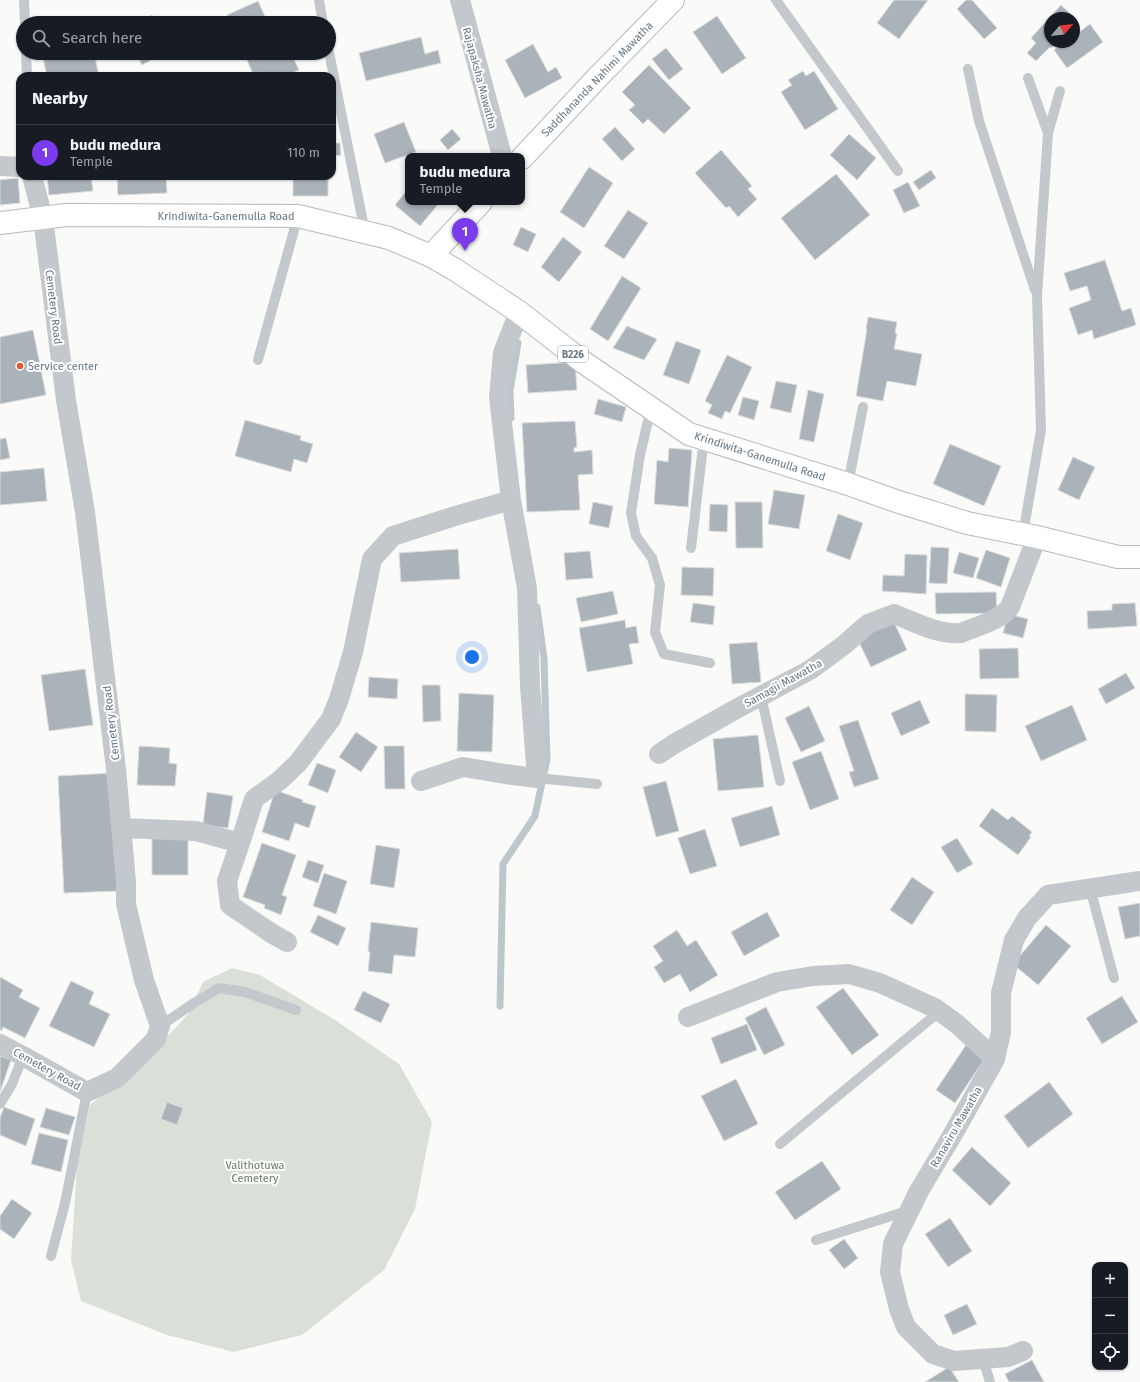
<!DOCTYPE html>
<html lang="en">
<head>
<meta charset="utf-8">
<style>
	body { margin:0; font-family:"Fira Sans",sans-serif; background:#20242c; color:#f1f3f6 }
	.controls { position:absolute; right:12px; bottom:12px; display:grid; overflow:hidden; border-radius:8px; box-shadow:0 1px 3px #0004 }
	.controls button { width:36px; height:36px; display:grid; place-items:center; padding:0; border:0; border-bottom:1px solid #363941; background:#171b24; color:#f1f3f6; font:20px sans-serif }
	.compass { position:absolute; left:1044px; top:12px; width:36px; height:36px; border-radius:50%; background:#171b24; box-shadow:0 1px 3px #0004; rotate:62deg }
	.you { position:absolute; left:472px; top:657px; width:14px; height:14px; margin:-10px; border:3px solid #fff; border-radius:50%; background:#1a73e8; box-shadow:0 0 0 6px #1a73e833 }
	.badge { display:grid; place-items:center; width:26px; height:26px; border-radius:50%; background:#7c3aed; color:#fff; font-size:13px; font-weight:700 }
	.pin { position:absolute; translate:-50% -33px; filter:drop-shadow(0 1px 2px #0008) }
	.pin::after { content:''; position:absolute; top:21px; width:14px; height:12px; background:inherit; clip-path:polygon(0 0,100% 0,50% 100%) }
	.popup { position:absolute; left:405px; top:153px; width:120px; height:52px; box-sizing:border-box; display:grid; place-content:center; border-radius:8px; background:#171b24; filter:drop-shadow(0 1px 3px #0005); font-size:13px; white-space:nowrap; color:#9ea1a6 }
	.popup b { font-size:15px; color:#f1f3f6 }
	.popup::after { content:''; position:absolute; left:50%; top:100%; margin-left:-8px; border:8px solid transparent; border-top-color:#171b24 }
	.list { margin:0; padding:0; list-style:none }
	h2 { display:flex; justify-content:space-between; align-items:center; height:52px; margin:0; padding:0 16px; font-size:17px }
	h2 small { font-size:13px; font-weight:400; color:#9ea1a6 }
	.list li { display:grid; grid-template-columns:26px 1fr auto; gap:12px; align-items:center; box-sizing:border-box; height:56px; padding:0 16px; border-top:1px solid #363941 }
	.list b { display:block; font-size:15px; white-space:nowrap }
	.list p { margin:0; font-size:13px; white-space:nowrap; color:#9ea1a6 }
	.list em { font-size:13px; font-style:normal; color:#9ea1a6 }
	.icon { flex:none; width:22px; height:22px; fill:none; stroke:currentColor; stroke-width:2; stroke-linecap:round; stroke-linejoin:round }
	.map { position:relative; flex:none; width:1140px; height:1382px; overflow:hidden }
	.search { position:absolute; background:#171b24; box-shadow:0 1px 3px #0004; left:16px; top:16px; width:320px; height:44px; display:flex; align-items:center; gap:10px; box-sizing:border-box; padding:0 14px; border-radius:22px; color:#9ea1a6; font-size:15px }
	.panel { position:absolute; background:#171b24; box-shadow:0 1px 3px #0004; left:16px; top:72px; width:320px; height:108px; border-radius:12px }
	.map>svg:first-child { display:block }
</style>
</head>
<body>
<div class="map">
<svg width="1140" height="1382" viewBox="0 0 1140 1382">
	<rect width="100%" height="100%" fill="#fafaf8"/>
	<path fill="#dadfd7" d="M232 968 260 975 335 1020 399 1064 432 1122 415 1209 384 1270 302 1335 234 1352 167 1335 81 1301 71 1260 77 1166 90 1105 135 1067 166 1038 189 1013 203 982Z"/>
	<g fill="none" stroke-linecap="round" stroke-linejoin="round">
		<path stroke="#bbc7cb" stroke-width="7" d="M511 418 510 391 518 343
			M500 1006 503 864 535 816 547 759 544 659 537 607"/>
	</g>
	<path fill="#aab3b9" stroke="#dcdcda" d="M894 0H928L899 39 877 23Z
		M966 0H972L997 28 984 39 957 9Z
		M258 1 268 23H230L227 15Z
		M1061 5 1077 20 1074 23V18H1050V42H1057L1051 48 1050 47 1036 61 1027 53 1036 43 1031 38Z
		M152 15 156 23H136Z
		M717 16 746 58 722 74 693 32Z
		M1090 24 1103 42 1067 68 1054 50 1065 42H1074V36Z
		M421 37 425 54 438 50 441 63 366 81 359 53Z
		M533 44 548 72 556 67 562 78 525 98 505 60Z
		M666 48 683 69 669 80 652 59Z
		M42 53H94L99 76H47Z
		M136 53H164L142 65Z
		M244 53H291L299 70 284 76H259L257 72 253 74Z
		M649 65 691 108 664 134 648 119 643 124 629 110 635 105 622 92Z
		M803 71 806 76 814 71 838 109 805 130 781 92 792 85 788 80Z
		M404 122 416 152 385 163 374 134Z
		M615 127 635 149 622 161 602 139Z
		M452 129 461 139 448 150 440 140Z
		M849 134 876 158 857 180 830 155Z
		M332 143H340L341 155 332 156Z
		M721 150 752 186 748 189 757 199 738 217 729 206 726 208 695 173Z
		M589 167 613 183 584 228 560 212Z
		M931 170 936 178 919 190 913 182Z
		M836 174 870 215 815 260 781 218Z
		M47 176H91L93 191 49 195Z
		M117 176H166L167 193 118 195Z
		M18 178 20 203 0 205V180Z
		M293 178 328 179V196H293Z
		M908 182 920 206 904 213 893 190Z
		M408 189V202H440L420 226 395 205Z
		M628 210 648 223 624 259 604 246Z
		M521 227 536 234 528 252 513 245Z
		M563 237 582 252 559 282 541 267Z
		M1105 260 1122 311 1131 308 1136 325 1094 339 1092 330 1078 335 1069 308 1091 300 1087 286 1070 291 1064 273Z
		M622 276 641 288 608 341 590 329Z
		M868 317 897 322 895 333 897 334 894 349 922 354 916 386 887 381 883 401 856 396 867 329H866Z
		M627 326 657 339 644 360 613 348Z
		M33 330 46 395 0 404V337Z
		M676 341 701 350 689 384 663 375Z
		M727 355 752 367 730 413 725 411 722 419 708 413 712 405 705 401Z
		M575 362 577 390 528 393 526 365Z
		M776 381 797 385 791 413 770 408Z
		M808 390 824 394 814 442 799 439Z
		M743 397 759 401 754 420 738 415Z
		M598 399 626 407 622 422 594 414Z
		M245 420 301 436 300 440 313 444 307 463 294 459 291 472 235 456Z
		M575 421 577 447 574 448V452L592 450 593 474 578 475 580 510 527 512 522 423Z
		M6 438 10 458 0 460V439Z
		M950 444 1001 466 984 506 933 484Z
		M669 448 692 450 688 507 654 504 657 460 668 462Z
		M1073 457 1095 467 1079 500 1058 490Z
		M44 468 47 501 0 505V472Z
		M774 490 805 495 799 529 768 524Z
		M593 502 613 506 609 528 589 524Z
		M735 502H762L763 548H736Z
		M710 504 728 505 727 532 709 531Z
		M838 514 863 523 850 560 826 551Z
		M931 547 949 548 947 584 929 583Z
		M458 549 460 579 401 582 399 553Z
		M986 550 1010 558 1001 587 976 578Z
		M590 551 593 578 566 580 564 553Z
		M959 552 979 558 973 578 953 573Z
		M905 554 927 555 926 594 882 591 883 575 904 576Z
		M682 567 714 568 713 596 681 595Z
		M613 591 618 614 581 622 576 598Z
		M996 592 997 613 936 614 935 593Z
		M693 603 715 606 713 625 690 622Z
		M1135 603 1137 626 1088 629 1087 611 1112 610V604Z
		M1008 614 1028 619 1023 638 1003 633Z
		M625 620 626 628 636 626 639 643 629 644 633 664 587 672 579 628Z
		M893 620 907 650 871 667 857 638Z
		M757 642 761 682 732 684 729 644Z
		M1018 648 1019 678 980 679 979 649Z
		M85 669 93 725 49 731 41 675Z
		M1126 673 1135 688 1106 704 1098 689Z
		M369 677 398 679 397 699 368 697Z
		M422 685H440L441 721 423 722Z
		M459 693 494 695 492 752 457 751Z
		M965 694 997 695 996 732 965 731Z
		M920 700 930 723 901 736 891 713Z
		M1072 705 1087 740 1041 761 1025 726Z
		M809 706 825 741 801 752 785 718Z
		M858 720 879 779 854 787 849 772 854 771 839 726Z
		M356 732 378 747 361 772 339 757Z
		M758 735 764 787 718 791 713 739Z
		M139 746 170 748 169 763 177 764 175 786 137 785Z
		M384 746H404L405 789H385Z
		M821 751 839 799 810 810 792 762Z
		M317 763 336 770 328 793 308 785Z
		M112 773 118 891 64 893 58 776Z
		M666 781 679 831 656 837 643 787Z
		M275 790 303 800 302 802 316 806 309 828 295 823 289 841 262 832Z
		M207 792 233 796 228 828 203 825Z
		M772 806 780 835 740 847 731 818Z
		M992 808 1008 820 1012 816 1032 832 1029 836 1031 837 1018 855 979 826Z
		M705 829 717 866 690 874 678 838Z
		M152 833 188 834V875H152Z
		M957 838 973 864 957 873 941 847Z
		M262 843 296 855 282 895 287 897 281 915 264 908 265 905 243 897Z
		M376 845 400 849 394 888 370 884Z
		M308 860 324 865 318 883 302 877Z
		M324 873 347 881 336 914 313 906Z
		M912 877 934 892 912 925 890 910Z
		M1140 903V936L1125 939 1118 907Z
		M767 912 780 936 744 956 731 932Z
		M318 915 346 928 338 946 310 932Z
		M371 922 418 928 415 957 394 955 392 974 368 971 370 952 368 951Z
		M1046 925 1071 946 1038 985 1013 964Z
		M677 930 687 946 696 940 718 975 690 992 680 974 664 983 654 967 663 961 653 946Z
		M0 977 23 990 19 997 40 1008 25 1038 3 1027 2 1030H0Z
		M71 981 94 992 89 1004 110 1014 94 1047 49 1026Z
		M843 988 879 1035 852 1055 816 1007Z
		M363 991 390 1004 381 1023 354 1010Z
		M1122 996 1138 1022 1102 1044 1086 1018Z
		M766 1007 785 1045 764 1055 745 1018Z
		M747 1024 757 1050 721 1064 711 1038Z
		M966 1045 985 1058 955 1103 936 1090Z
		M0 1056 11 1060 0 1092Z
		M736 1079 758 1124 724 1141 701 1096Z
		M1049 1082 1073 1114 1028 1148 1004 1116Z
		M167 1102 183 1108 177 1125 161 1119Z
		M4 1107 35 1119 26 1146 0 1135V1118Z
		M46 1108 75 1117 69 1135 40 1127Z
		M39 1133 68 1140 61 1172 31 1164Z
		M972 1147 1011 1183 990 1206 952 1170Z
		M822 1161 841 1189 795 1220 775 1192Z
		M12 1199 32 1213 14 1239 0 1229V1216Z
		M950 1218 972 1251 948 1267 925 1234Z
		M844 1239 858 1258 844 1269 829 1250Z
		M967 1304 977 1324 953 1335 944 1315Z
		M1032 1360 1044 1382H1009L1005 1374Z
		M949 1367 959 1382H925Z"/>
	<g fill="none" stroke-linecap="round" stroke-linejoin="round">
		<g stroke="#b3babf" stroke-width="24">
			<path id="secondary" d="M522 158 597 78 673 0
				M431 256 481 202"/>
		</g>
		<g stroke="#b5babe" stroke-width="24">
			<path id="primary" d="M0 223 66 215 298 216 389 238 431 256 454 269 519 312 583 362 689 434 848 484 896 501 967 523 1037 537 1118 557H1140"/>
		</g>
		<path stroke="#c3c8cc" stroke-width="10" d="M24 0 25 23
			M319 0 323 23
			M776 0 898 171
			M329 52 365 232
			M26 53 27 76
			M968 69 979 121 1035 290
			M1028 78 1048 133
			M258 360 298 216
			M651 408 640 455 631 513 636 536 652 558 660 585 655 632 664 654 710 663
			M848 484 863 407
			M1023 534 1041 430 1037 296 1048 133 1060 91
			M691 548 704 438
			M761 696 780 781
			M537 778 597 784
			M1090 888 1114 978
			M160 1026 194 1003 219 988 245 992 296 1010
			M0 1104 12 1084 23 1056
			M780 1144 940 1011
			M816 1240 910 1210
			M51 1256 65 1203 87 1092
			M983 1359 990 1382"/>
		<path stroke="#c3c8cc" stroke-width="20" d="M460 0 502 156
			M0 166 20 167
			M659 754 674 744 738 708 810 670 844 645 868 624 894 614C915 622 938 635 961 633 975 627 1002 620 1010 607L1037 537
			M421 781 463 767 505 774 537 778 530 686 527 588 511 500 499 397 503 353 519 312
			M121 828 196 831 240 843 254 799 279 781 298 763 331 719 339 699 353 652 372 559 393 536 455 516 511 500
			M240 843 227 881 230 905 271 933 287 942
			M688 1017 777 982 813 976 849 974 880 983 935 1008 957 1024 995 1059
			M0 1044 23 1056 87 1092 117 1078 156 1039 160 1026 144 980 126 904V882L116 769 85 512 66 400 43 218 32 176
			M1023 1351 1008 1357 954 1361 933 1354 906 1327 899 1309 890 1272 893 1244 919 1191 953 1134 995 1059 1001 1032V993L1014 940 1027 918 1048 895 1140 881"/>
		<use href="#secondary" stroke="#fff" stroke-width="22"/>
		<use href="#primary" stroke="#fff" stroke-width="22"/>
	</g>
	<circle fill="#e4572e" stroke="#fff" stroke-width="1.5" cx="20" cy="366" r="4"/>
	<g text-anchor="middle" stroke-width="4" stroke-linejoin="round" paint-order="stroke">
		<rect fill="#fff" stroke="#939fa8" stroke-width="1" x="558" y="346" width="30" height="16" rx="3"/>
		<g font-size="10" font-weight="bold" fill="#657683">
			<text x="573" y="358">B226</text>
		</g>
		<g font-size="11" fill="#657683" stroke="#fff">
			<text transform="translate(480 78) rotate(75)" y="4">Rajapaksha Mawatha</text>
			<text transform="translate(597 79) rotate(-46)" y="4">Saddhananda Nahimi Mawatha</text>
			<text x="226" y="220">Krindiwita-Ganemulla Road</text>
			<text transform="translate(54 307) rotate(83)" y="4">Cemetery Road</text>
			<text transform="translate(760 456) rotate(18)" y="4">Krindiwita-Ganemulla Road</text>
			<text transform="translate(783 683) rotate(-29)" y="4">Samagii Mawatha</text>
			<text transform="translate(111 723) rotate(-97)" y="4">Cemetery Road</text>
			<text transform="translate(47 1069) rotate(29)" y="4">Cemetery Road</text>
			<text transform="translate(956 1127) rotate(-60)" y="4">Ranaviru Mawatha</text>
		</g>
		<g font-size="11" fill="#657683" stroke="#fff" text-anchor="start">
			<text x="28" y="370">Service center</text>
		</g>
		<g font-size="11" fill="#687a64" stroke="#fff">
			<text x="255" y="1169">Valithotuwa<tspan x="255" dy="13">Cemetery</tspan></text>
		</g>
	</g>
</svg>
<div class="controls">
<button>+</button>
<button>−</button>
<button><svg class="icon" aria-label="locate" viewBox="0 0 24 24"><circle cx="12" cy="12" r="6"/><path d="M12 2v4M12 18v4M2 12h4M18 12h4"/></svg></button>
</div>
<svg class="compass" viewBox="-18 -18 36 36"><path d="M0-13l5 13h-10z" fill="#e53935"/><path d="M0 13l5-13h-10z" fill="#9ea1a6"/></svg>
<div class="you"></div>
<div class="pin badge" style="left:465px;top:251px">1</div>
<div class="popup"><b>budu medura</b>Temple</div>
<div class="search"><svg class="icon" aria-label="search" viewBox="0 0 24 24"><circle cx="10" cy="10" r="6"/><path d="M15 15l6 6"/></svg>Search here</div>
<section class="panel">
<h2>Nearby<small></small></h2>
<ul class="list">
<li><span class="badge">1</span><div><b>budu medura</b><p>Temple</p></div><em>110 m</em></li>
</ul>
</section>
</div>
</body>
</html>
